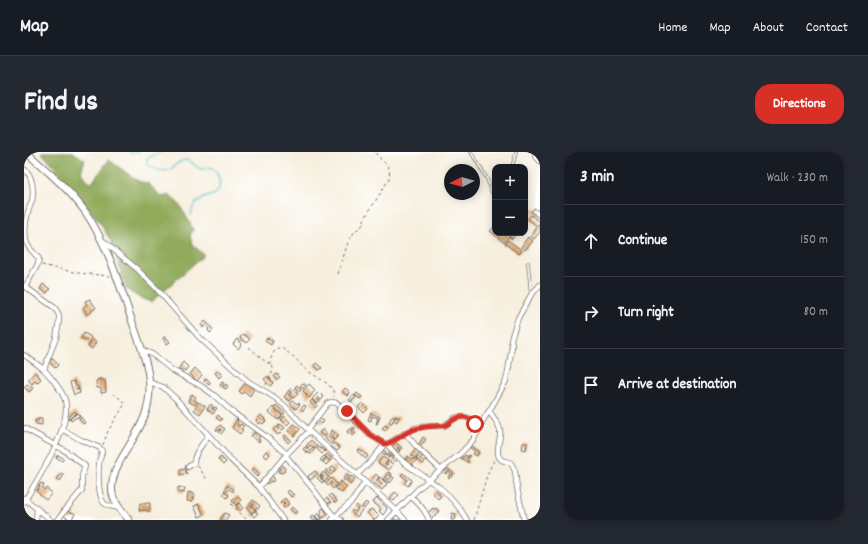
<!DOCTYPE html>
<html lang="en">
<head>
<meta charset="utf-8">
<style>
	body { margin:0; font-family:Dekko,sans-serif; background:#242831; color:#f1f3f6 }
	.controls { position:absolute; right:12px; top:12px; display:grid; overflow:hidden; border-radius:8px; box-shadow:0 2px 10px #0003 }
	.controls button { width:36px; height:36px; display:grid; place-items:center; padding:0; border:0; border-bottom:1px solid #363941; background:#171b24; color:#f1f3f6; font:20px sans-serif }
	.compass { position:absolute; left:420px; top:12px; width:36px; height:36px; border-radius:50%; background:#171b24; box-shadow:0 2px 10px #0003; rotate:264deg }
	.stop { position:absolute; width:12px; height:12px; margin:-9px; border:3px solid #d93025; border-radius:50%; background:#fff }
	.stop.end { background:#d93025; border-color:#fff; box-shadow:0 1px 4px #0008 }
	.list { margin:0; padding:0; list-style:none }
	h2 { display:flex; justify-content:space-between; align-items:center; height:52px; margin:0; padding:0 16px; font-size:17px }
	h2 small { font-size:13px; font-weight:400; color:#9ea1a6 }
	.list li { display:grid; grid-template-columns:26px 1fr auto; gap:12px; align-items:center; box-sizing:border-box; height:72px; padding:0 16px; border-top:1px solid #363941 }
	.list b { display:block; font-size:15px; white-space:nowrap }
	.list em { font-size:13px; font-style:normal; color:#9ea1a6 }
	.icon { flex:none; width:22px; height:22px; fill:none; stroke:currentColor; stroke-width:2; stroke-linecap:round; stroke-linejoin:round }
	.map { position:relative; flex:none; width:516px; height:368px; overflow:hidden; border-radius:16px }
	header { display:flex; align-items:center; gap:24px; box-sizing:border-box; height:56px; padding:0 20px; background:#171b24; border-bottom:1px solid #363941 }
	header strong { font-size:19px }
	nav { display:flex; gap:22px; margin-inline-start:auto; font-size:14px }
	.intro { display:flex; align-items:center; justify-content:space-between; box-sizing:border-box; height:96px; padding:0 24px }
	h1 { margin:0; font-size:28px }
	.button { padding:10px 18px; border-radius:16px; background:#d93025; color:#fff; font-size:14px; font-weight:700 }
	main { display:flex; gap:24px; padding:0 24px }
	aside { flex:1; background:#171b24; border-radius:16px; box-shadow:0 2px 10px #0003 }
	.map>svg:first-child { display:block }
</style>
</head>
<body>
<header>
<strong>Map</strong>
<nav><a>Home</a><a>Map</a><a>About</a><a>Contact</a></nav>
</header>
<div class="intro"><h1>Find us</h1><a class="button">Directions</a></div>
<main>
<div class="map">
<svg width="516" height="368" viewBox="0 0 516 368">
	<rect width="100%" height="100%" fill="#fff"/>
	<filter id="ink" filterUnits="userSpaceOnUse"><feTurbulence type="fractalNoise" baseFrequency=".025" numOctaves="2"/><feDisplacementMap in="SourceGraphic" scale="8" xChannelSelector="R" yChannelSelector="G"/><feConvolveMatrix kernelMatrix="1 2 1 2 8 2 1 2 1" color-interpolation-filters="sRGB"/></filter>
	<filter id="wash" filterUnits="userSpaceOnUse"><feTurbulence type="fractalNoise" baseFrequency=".012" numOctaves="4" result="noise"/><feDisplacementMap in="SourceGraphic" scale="16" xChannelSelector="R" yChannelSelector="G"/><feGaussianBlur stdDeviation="0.9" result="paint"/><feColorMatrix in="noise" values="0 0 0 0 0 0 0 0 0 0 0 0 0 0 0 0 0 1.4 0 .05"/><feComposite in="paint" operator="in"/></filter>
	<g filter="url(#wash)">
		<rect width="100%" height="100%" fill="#f7efde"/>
		<path fill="#91aa5b" stroke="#5e6a43" d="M17 0H49L61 8 57 20 67 32 85 8 114 29 125 32 138 45 145 43 156 53 169 77 166 84 168 92 180 103 127 150 116 146 102 137 87 89 76 71 56 45Z"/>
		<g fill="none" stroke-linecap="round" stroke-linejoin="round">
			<path stroke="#55c2cb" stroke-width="1.5" d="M105 0 108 1 115 0
				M136 0 123 7V12C129 17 140 22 148 16 152 13 155 9 161 8 169 7 171 18 179 17 185 17 187 12 192 20 196 26 198 37 191 42 189 43 187 44 185 44 174 48 169 51 167 63"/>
		</g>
		<g id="blocks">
			<path fill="#e0a569" d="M510 56 516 60V67L507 60Z
				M507 63 516 70 513 74 504 67Z
				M516 72V80L510 87 507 84Z
				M470 75 471 76V81H477L484 86 480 91 466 79Z
				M487 81H493L488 87 484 84Z
				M504 85 509 89 501 98 497 95Z
				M484 88 498 98 495 102 481 92Z
				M19 132 26 137 23 141 16 137Z
				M66 147 72 156 67 159 68 160 63 163 59 155 63 153 61 149Z
				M181 169 189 178 186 181 184 178 185 177 181 173 179 176 177 173Z
				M60 181 67 185 65 190 57 186Z
				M219 182 226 187 222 191 216 186Z
				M141 184 146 190 143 192 139 186Z
				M243 186 249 189 247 193 241 189Z
				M68 187 72 190 68 197 64 194Z
				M213 187 218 192 214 197 209 192Z
				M29 206 34 213 31 216 25 210Z
				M159 210 164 215 161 219 158 217 157 218 155 216Z
				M292 211 298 216 296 218 290 214Z
				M171 216 178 223 173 229 166 222Z
				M194 219 198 223 195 226 191 221Z
				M11 220 16 225H15L17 227 13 231 11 229 8 232 4 228Z
				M253 222 256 225 252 228 250 224Z
				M244 224 249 231 246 234 240 227Z
				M182 226 187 231 185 233 180 229Z
				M77 227V228H81L82 240 77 241V236H73L72 229H73V228Z
				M50 229 52 234H54L55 236 53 237V238L55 237 56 241 50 243 46 230Z
				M198 230 200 231 199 233 201 234 202 232 204 234 202 237 196 233Z
				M221 231 230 237 226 244 220 239 218 242 215 239Z
				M279 231 282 233 278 237 276 234Z
				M3 232 9 236 5 240 0 235Z
				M285 232 291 238 285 246 282 244 283 243 279 239Z
				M273 233 277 238 275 240 271 235Z
				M268 236 274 242 269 246 266 243 268 240 266 238Z
				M321 236 326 240 324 244 318 240Z
				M265 238 267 239 264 243 268 246 266 249 260 245Z
				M295 240 300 245 297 248 294 245 293 247 296 249 293 252 288 247Z
				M333 241 338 245 336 247 331 243Z
				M168 242 172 245 170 248 173 249 170 253 164 249Z
				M330 243 332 245 327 250 325 248Z
				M288 248 293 254 291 256 286 250Z
				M269 249 273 252 274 251 276 252 272 257 266 252Z
				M174 250 181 254 176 262 170 258Z
				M338 251 344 257 340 261 334 255Z
				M187 252 189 254 187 256 190 258V257L189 256 190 255 193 256 189 262 183 257Z
				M252 253 261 261 259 263 250 255Z
				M280 253 282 254 279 259 277 257Z
				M249 255 258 264 254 268 245 260Z
				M51 259 53 261 45 267 44 265Z
				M53 261 56 264 54 266 53 265 47 269 46 267Z
				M347 261 356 265 353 272H352L354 266 348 264 347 269 344 268Z
				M194 263 198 267 197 269 192 266Z
				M237 263 241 267 240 268 242 269 239 272 236 270 235 272 232 269Z
				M260 264 266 270 263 273 257 268Z
				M368 264 370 265V266L371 267 372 264 375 265 373 270 369 268 368 271 365 270Z
				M57 265 61 271 59 272 55 267Z
				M14 266H18V273L12 272 11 268H15Z
				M295 266 300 269 298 272 293 268Z
				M213 267 214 268 213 269 214 270 213 273 215 274 217 272 220 274 217 277 219 278 216 282 208 276Z
				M256 272 261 276 258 278 254 274Z
				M270 272 276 277 270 284 264 279Z
				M196 273 201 277 197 282 195 280 197 278 196 277 194 279 192 278Z
				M361 273 364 275 361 279 358 277Z
				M252 275 257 280 254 283 249 278Z
				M330 275 331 277 328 278 329 280 330 279 331 282 328 284 326 281 324 282 323 279Z
				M299 277 303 282 300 285 295 281Z
				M308 278 314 284 310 288 308 286 310 283 309 282 307 285 305 283Z
				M231 280 236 284 234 287 236 288 235 290 227 284Z
				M261 283 267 288 264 291 259 285Z
				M304 284 310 288 307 292 301 287Z
				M399 285 402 287 398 293 395 292Z
				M287 288 293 294 291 297 286 293 284 296 282 294Z
				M371 290 378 296 376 298 374 295 373 296 376 299 375 300 368 295Z
				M310 291 316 296 313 299 307 294Z
				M499 291H503L502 298 498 297Z
				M447 294 455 300 453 304 449 302 451 299 446 296Z
				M281 295 286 299 289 296 290 298 286 302 284 300 283 301 279 297Z
				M295 295 301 299 298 302 293 297Z
				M335 297 344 304 342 307 333 299Z
				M392 297 395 300 391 306 387 303Z
				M359 298 362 300 361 301 366 305 365 306 357 300Z
				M242 299 246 302 243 306 239 303Z
				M367 300 374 306 371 310 368 307 369 305 365 303Z
				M397 301 400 303 396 307 399 309 401 308 402 309 399 312 392 307Z
				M303 302 308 307 306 309 301 304Z
				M34 303 40 307 38 309 32 305Z
				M436 303 439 306 441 303 444 305 445 303 446 304 443 308 445 310 444 311 435 305Z
				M300 304 306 309 302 313 299 310 302 307H300L298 310 296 308Z
				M384 304 389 308 390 306 393 309 388 312 390 314 388 315 378 307 379 306 382 308Z
				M197 305 202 310 199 313 194 308Z
				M358 305 364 308 361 312 363 313 364 309 369 312 365 318 354 311Z
				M256 311 261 316 260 318 261 319 258 321 257 320 256 321 254 319 257 316 256 315 253 318 251 316Z
				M309 314 312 317 307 323 301 319 303 317 306 320 307 319 306 318Z
				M229 316 236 322 233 325 227 319Z
				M162 317V319L161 320H162L163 322 156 323V318Z
				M423 317H425L430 322 425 327 424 325 427 322 425 319 422 322 420 320Z
				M291 319 294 322 286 328 284 324Z
				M246 320 251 328 248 330 247 329 243 332 238 327 241 325 244 328 246 327 242 323Z
				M299 320 305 325 301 330 298 327 300 325 297 323Z
				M364 320 368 322 367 324 365 322 361 326 364 328 368 324 370 326 366 331 364 329 363 330 359 327Z
				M38 321 40 323 36 329 33 327Z
				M379 321 388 328 384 334 380 331 383 328 377 323Z
				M323 322 325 324 321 329 319 327Z
				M352 322 355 325 352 329 357 333 358 331 354 327 356 325 363 332 358 338 347 328Z
				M296 323 298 325 296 326 300 329 298 331 293 326Z
				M327 324 331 327 326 333 323 329Z
				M307 326 313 332 309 337 306 334 308 331 307 330 304 334 302 332Z
				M317 329 323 335 318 341 311 336Z
				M17 331 20 333 18 336 21 338 22 336 28 341 22 348 12 339 16 335H14Z
				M203 333 210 338 209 340 205 337 202 340 200 339 203 335H202Z
				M154 335 161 336 160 341 154 340Z
				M265 338 270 343 267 345 263 340Z
				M412 338 417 344 414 347 409 341Z
				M164 340 168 341V342H170L168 350 163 349Z
				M201 340 205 343 203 346 199 342Z
				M371 340 375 343 370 349 366 346Z
				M307 342 313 349 311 351 305 344Z
				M213 344 217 348 212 353 208 349Z
				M261 346 265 352 260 356 259 353 261 351 260 350 257 352 256 350Z
				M303 346 307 350 302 353 300 350Z
				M353 346 363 356 362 357H363L359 363 355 359 357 357 349 350Z
				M229 348 236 354 232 359 231 358 233 355 231 357 228 354 230 352H229L227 354 231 357 228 361 223 356Z
				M342 350 344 352 340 357 338 355Z
				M116 351 122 352V351H126V359H122V358L115 359Z
				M215 351 219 356 216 359 212 354Z
				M175 352 180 363 175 365 170 354Z
				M333 353 338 358 333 365 327 360 328 358 331 360 334 357 331 355Z
				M268 355 273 360 271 362 266 357Z
				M299 356 304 362 299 366 296 362 298 360 297 358Z
				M409 356 411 358 412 356 415 359 409 366 404 361Z
				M348 357 355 364 351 368H350L343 361Z
				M43 358 48 361 49 360 51 362 47 368H46L39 363Z
				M230 359 234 361 230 365 227 362Z
				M201 361 205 363 202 367 203 368H196Z
				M294 361 298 366 297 368H295L291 364Z
				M428 361 432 362 431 368H427Z
				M372 362 378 368H367L369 366 371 367 369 365Z
				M289 363 294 368H289L287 366Z"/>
		</g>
	</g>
	<g filter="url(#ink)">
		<use href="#blocks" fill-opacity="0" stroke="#72706a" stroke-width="1"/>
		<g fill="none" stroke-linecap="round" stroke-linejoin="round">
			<g stroke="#72706a" stroke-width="3.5">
				<path id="lane" d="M447 0 463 27 468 41 471 44
					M488 15 492 0
					M504 111 507 142"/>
			</g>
			<g stroke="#72706a" stroke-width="6">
				<path id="street" d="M511 0V4L516 9
					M0 17C9 23 10 39 8 49 6 54 4 59 3 64 1 72 1 81 2 89 4 97 10 100 15 107L14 112 1 135
					M78 88 113 117 131 135 175 185 213 220 225 230 250 245 261 254 285 279 373 359 381 368
					M0 134 31 156 35 163V169L32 186 20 217
					M118 198 128 202 148 218 177 234 190 243 207 259 248 289 263 302
					M0 203C6 207 12 211 18 216 24 221 39 240 41 248 48 275 14 327 0 350
					M125 230 139 235 152 247 190 289 207 308 235 335 259 368
					M465 259C468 264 475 271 476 278 478 285 469 303 478 308 480 309 484 310 487 311L491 319 493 336 500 368
					M0 276 40 298 61 314 58 324V338L39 361 34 368
					M38 277 57 288 74 295 77 297 78 300C77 304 75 308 75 313 74 321 74 345 80 351 84 355 90 355 96 356
					M284 277 304 251 308 250 313 251 346 283 361 292 365 291 381 281 391 276 405 274H420L431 266 436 265H441L448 268 451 272 450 284
					M381 281 392 294 417 318
					M363 292C369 299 375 307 382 312 389 318 398 322 405 328 421 338 434 352 443 368
					M262 304 290 338 305 358 311 365 317 368
					M164 315 170 311C170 300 179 293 184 283
					M333 323 347 309 361 292
					M235 335 263 302 285 279
					M387 345C395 351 401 358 405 368
					M0 346 27 368
					M0 365 2 368
					M12 368 13 357
					M308 368 329 348 341 330
					M364 368 395 336 437 301 450 287 461 265 467 256 482 229 485 214 488 194 487 187 494 166 507 143 516 133"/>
			</g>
			<g stroke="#72706a" stroke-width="8">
				<path id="secondary" d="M2 0C22 18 44 36 60 58 83 91 95 131 108 169 116 193 128 219 125 245 123 270 106 290 95 311 90 320 86 334 89 344 92 353 99 361 105 368"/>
			</g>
			<path stroke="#72706a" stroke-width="1" stroke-dasharray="3 3" stroke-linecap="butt" d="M18 113 54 121 86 124
				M314 122 324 90 331 79 338 74 341 66 365 27C368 10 358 12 351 0
				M225 195 238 207 247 213 249 215 248 221 241 234
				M247 213V206L251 198 254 196H258L270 205 281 217 304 232 309 238 310 245
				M79 293 84 279 101 252 99 249 90 242
				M174 314 184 329
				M207 352 223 368
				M450 368 463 323 471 306"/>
			<use href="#lane" stroke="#fff" stroke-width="2"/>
			<use href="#street" stroke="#fff" stroke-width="4.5"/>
			<use href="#secondary" stroke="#fff" stroke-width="6"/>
		</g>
	</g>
	<g fill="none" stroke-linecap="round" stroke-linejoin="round" filter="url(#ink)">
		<path stroke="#d93025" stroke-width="5" d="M323 259 346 283 361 292C370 291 380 280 391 277 398 275 405 274 412 274 415 274 419 274 422 273 424 272 427 269 429 268 437 263 446 264 451 272"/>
	</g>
</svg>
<div class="controls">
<button>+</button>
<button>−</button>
</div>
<svg class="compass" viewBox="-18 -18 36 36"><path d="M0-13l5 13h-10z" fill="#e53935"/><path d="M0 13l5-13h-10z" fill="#9ea1a6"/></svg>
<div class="stop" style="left:451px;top:272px"></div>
<div class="stop end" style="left:323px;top:259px"></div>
</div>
<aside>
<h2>3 min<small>Walk · 230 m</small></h2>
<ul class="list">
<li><svg class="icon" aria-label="ahead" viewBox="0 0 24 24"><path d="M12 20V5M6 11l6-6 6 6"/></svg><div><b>Continue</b></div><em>150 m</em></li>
<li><svg class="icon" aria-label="right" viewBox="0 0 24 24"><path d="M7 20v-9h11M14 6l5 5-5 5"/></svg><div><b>Turn right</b></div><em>80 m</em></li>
<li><svg class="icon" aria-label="arrive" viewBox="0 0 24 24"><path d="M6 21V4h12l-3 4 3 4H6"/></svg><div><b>Arrive at destination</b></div></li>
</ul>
</aside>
</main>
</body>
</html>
